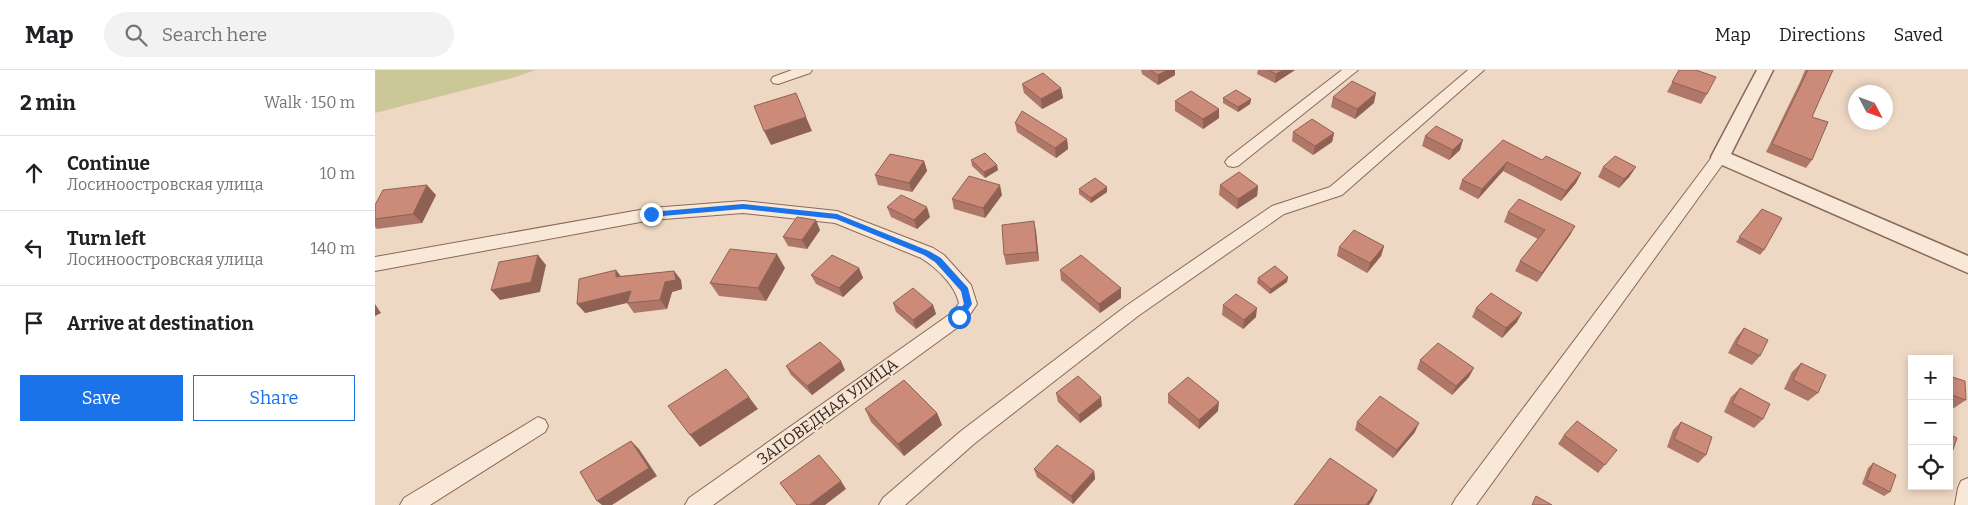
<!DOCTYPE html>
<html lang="en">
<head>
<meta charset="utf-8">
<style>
	body { margin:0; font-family:Bitter,serif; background:#f2f2f2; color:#202124 }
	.controls { position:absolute; right:15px; bottom:15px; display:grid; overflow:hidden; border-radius:0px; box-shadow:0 2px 8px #0003 }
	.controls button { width:45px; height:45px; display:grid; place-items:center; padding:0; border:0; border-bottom:1px solid #e0e0e0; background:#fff; color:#202124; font:25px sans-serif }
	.compass { position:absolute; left:1473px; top:15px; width:45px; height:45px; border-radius:50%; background:#fff; box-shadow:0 2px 8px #0003; rotate:131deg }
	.stop { position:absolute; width:15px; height:15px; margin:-11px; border:4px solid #1a73e8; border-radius:50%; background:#fff }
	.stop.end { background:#1a73e8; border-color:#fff; box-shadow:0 1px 5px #0008 }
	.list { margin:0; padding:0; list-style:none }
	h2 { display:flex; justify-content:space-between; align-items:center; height:65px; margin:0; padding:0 20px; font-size:21px }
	h2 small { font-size:16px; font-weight:400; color:#757577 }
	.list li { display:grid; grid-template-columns:32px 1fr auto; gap:15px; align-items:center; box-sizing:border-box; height:75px; padding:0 20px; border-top:1px solid #e0e0e0 }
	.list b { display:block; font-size:19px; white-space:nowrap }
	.list p { margin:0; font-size:16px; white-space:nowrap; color:#757577 }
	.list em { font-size:16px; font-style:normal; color:#757577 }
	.actions { display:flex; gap:10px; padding:15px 20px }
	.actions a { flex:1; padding:11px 0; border:1px solid #1a73e8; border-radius:0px; text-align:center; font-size:18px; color:#1a73e8 }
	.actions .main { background:#1a73e8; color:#fff }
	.icon { flex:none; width:28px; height:28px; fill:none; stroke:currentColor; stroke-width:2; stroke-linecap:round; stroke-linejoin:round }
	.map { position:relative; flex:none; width:1593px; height:435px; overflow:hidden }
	header { display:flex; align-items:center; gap:30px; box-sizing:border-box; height:70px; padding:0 25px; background:#fff; border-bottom:1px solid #e0e0e0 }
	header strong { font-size:24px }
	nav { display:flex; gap:28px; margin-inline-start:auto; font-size:18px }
	.search { width:350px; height:45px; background:#f2f2f2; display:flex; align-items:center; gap:12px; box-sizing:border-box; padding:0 18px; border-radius:28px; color:#757577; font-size:19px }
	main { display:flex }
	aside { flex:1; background:#fff }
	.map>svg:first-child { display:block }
</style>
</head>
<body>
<header>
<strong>Map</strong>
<div class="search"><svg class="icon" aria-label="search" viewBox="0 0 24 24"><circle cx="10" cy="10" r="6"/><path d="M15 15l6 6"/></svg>Search here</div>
<nav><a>Map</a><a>Directions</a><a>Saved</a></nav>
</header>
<main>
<aside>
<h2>2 min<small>Walk · 150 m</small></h2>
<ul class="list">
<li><svg class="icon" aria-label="ahead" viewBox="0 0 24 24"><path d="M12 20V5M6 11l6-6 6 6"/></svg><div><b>Continue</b><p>Лосиноостровская улица</p></div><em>10 m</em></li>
<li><svg class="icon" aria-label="left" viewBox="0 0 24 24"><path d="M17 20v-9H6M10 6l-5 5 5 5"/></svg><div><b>Turn left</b><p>Лосиноостровская улица</p></div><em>140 m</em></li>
<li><svg class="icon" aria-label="arrive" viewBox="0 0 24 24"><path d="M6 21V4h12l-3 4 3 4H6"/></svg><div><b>Arrive at destination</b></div></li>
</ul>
<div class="actions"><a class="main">Save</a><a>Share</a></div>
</aside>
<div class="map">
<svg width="1593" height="435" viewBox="0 0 1593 435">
	<rect width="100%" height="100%" fill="#eed8c3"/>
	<path fill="#ccc797" d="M0 0H161L137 8 0 43Z"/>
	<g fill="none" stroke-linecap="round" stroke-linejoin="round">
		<g stroke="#88695a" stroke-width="2">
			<path id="minor" d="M417 0H437L435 3 403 14 398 13 396 10 398 7Z
				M967 0H983L863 96 858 97 853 96 850 92 853 88Z
				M1093 0H1109L967 125 909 144 763 246 600 373 530 435H504L508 428 586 361 751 236 897 136 955 117Z
				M1345 82 1350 83 1353 87 1350 91 1101 435H1077L1081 428 1340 83Z
				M368 131 462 141 558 178 569 185 596 215 602 234 590 252 338 435H310L314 428 578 242 584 233C580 215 562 198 546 188L460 153 368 143 276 150 0 201V187L276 138Z
				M163 347 170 350 173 356 170 362 55 435H25L29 428Z
				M1593 408V435H1580L1583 418 1586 411Z"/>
		</g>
		<g stroke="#88695a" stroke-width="3">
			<path id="tertiary" d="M1382 0H1398L1356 84 1593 186V203L1338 91 1336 87Z"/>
		</g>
		<use href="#minor" fill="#f9e7d7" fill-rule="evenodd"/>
		<use href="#tertiary" fill="#f9e7d7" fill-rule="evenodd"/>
	</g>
	<path fill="#af7768" d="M766 0H800V5L783 15 767 4Z
		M883 0H920L900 13 882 4Z
		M1304 0 1332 24 1326 34 1292 22Z
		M1430 0H1458L1437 47V90L1431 98 1391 82 1425 12Z
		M647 14 686 18 688 28 667 39 649 23Z
		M958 27 999 33 980 49 956 37Z
		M848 28 876 29 875 34 863 42 848 33Z
		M800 31 844 48 828 59 800 41Z
		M640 53 692 69 693 79 681 88 642 62Z
		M918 62 959 63 957 72 938 85 917 71Z
		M1050 66 1085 80 1074 90 1047 76Z
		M1128 70 1167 90 1206 103 1201 113 1186 131 1128 101 1103 129 1084 119 1087 110Z
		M596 90 623 100 610 108 597 96Z
		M549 91 552 101 537 122 503 115 500 105Z
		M1228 97 1255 106 1244 118 1223 107Z
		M845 115 883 116 882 126 862 139 844 125Z
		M732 117V122L716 133 704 124V119Z
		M61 125 47 153 2 159 0 157V135Z
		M627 125 610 148 579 139 577 129Z
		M512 137 555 147 542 159 516 147Z
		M1387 139 1389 180 1385 185 1361 172Z
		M1133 142 1200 156 1195 165 1162 212 1140 201 1145 191 1163 169 1129 152Z
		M445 160 432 179 413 176 408 167Z
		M661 161 664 191 631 195 629 185Z
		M1009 176 1006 186 992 203 962 186 964 177Z
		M410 198 391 231 344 226 335 213Z
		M484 198 488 208 468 227 441 214 436 205Z
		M685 200 746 228 725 243 686 210Z
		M299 201 306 210 307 219 297 222 292 239 259 243 252 233 210 243 246 206Z
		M913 207 912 212 895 224 882 213 883 208Z
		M518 233 558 235 561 244 541 259 521 242Z
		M848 235 881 247 868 259 847 245Z
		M1101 238 1142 252 1127 268 1097 247Z
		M1369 258 1385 286 1377 295 1353 283 1361 268Z
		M1045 290 1094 307 1077 325 1042 299Z
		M1426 293 1443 323 1433 331 1409 319 1417 302Z
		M411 296 470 300 437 325 416 305Z
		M1574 306 1591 330 1579 338 1574 337Z
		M1365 318 1388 349 1379 358 1349 342 1356 327Z
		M681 323 727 336 705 353 683 332Z
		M793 324 843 341 824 359 793 333Z
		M490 339 562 343 567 355 529 386 496 352Z
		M982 352 1040 362 1018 388 980 360Z
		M1306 352 1331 385 1323 393 1292 377 1298 360Z
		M1189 365 1242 380 1223 403 1183 374Z
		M1498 393 1515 422 1509 426 1487 414 1493 398Z
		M659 399 719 401 720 409 698 434 662 407Z"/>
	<path fill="#8f6155" d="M792 0H800V5L783 15V5Z
		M908 0H920L900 13 901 4Z
		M686 18 688 28 667 39 666 29Z
		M1001 23 999 33 980 49 982 39Z
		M876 29 875 34 863 42V37Z
		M844 39V48L828 59V49Z
		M431 47 437 61 396 75 389 61Z
		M959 63 957 72 938 85 940 76Z
		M692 69 693 79 681 88 680 78Z
		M1088 70 1085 80 1074 90 1078 80Z
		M549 91 552 101 537 122 534 113Z
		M1132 92 1128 101 1103 129 1107 119Z
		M622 95 623 100 610 108 609 102Z
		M1261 97 1255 106 1244 118 1249 109Z
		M1206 103 1201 113 1186 131 1191 121Z
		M52 115 61 125 47 153 38 144Z
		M625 115 627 125 610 148 608 138Z
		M883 116 882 126 862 139 863 129Z
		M732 117V122L716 133V128Z
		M552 137 555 147 542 159 539 150Z
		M441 150 445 160 432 179 427 170Z
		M659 151 661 161 664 191 662 182Z
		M1200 156 1195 165 1162 212 1167 203Z
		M1009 176 1006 186 992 203 995 193Z
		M402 184 410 198 391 231 383 218Z
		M163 185 171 195 165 222 125 230 116 220Z
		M484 198 488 208 468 227 464 218Z
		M241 200 248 209 241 207Z
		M299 201 306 210 307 219 297 222 292 239 285 230 290 212Z
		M913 207 912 212 895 224 896 219Z
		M746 218V228L725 243 724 234Z
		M256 221 263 230 210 243 202 234Z
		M0 234 6 243 0 246Z
		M558 235 561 244 541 259 538 250Z
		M882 238 881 247 868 259 869 250Z
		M1147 243 1142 252 1127 268 1131 258Z
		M466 291 470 300 437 325 432 316Z
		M1099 298 1094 307 1077 325 1081 316Z
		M374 327 383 339 325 377 315 365Z
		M726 327 727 336 705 353 704 345Z
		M844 332 843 341 824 359V350Z
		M562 343 567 355 529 386 523 374Z
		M1044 353 1040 362 1018 388 1022 380Z
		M256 371 264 379 282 406 237 435H227L222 431Z
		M719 401 720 409 698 434 696 426Z
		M466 411 471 419 450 435H434Z
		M1002 420 997 431 994 435H991Z"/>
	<path fill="#cc8a79" stroke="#8f6155" d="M775 0H792L783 5Z
		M893 0H908L901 4Z
		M1304 0H1321L1341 7 1332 24 1297 12Z
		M1433 0H1458L1437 47 1453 52 1437 90 1397 74Z
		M668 3 686 18 666 29 647 14Z
		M977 11 1001 23 982 39 958 27Z
		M861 20 876 29 863 37 848 28Z
		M816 21 844 39 828 49 800 31Z
		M421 23 431 47 389 61 379 36Z
		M647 41 692 69 680 78 640 53Z
		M937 49 959 63 940 76 918 62Z
		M1061 56 1088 70 1078 80 1050 66Z
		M1128 70 1167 90 1171 86 1206 103 1191 121 1132 92 1107 119 1087 110Z
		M610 83 622 95 609 102 596 90Z
		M515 84 549 91 534 113 500 105Z
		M1240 86 1261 97 1249 109 1228 97Z
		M864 102 883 116 863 129 845 115Z
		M594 106 625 115 608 138 577 129Z
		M720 108 732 117 716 128 704 119Z
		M52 115 38 144 0 149V135L8 120Z
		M526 125 552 137 539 150 512 137Z
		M1144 129 1200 156 1167 203 1145 191 1170 160 1133 142Z
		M1387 139 1407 148 1389 180 1364 167Z
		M422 147 441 150 427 170 408 167Z
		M659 151 662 182 629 185 627 155Z
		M979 160 1009 176 995 193 964 177Z
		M355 179 402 184 383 218 335 213Z
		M163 185 156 212 116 220 124 192Z
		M457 185 484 198 464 218 436 205Z
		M706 185 746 218 724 234 685 200Z
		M900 196 913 207 896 219 883 208Z
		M241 200V207L299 201 301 210 290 212 285 230 252 233 256 221 202 234 204 209Z
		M538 218 558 235 538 250 518 233Z
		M1116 223 1147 243 1131 258 1101 238Z
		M861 224 882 238 869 250 848 235Z
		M1369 258 1393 270 1385 286 1361 274Z
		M445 272 466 291 432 316 411 296Z
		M1063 273 1099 298 1081 316 1045 290Z
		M1426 293 1451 305 1443 323 1418 310Z
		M351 299 374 327 315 365 293 336Z
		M703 306 726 327 704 345 681 323Z
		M1574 306 1590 311 1591 330 1574 324Z
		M813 307 844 332 824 350 793 324Z
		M529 310 562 343 523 374 490 339Z
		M1365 318 1395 334 1388 349 1357 333Z
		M1005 326 1044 353 1022 380 982 352Z
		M1202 351 1242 380 1230 395 1189 365Z
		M1306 352 1337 367 1331 385 1299 369Z
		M1574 364 1582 368 1574 391Z
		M256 371 274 398 222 431 205 402Z
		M682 375 719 401 696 426 659 399Z
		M444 385 466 411 434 435H422L405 413Z
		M955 388 1002 420 991 435H919Z
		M1498 393 1521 405 1515 422 1492 410Z
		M1161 426 1177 435H1157Z"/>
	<path fill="#1a73e8" d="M368 134 462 144 554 181 566 188 593 218 597 234 587 249H581L579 247 589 234 586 221 560 192 549 185 461 149 368 139 276 147 273 144 276 142Z"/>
	<g text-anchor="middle" stroke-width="4" stroke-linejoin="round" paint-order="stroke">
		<g font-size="16" fill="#38251e" stroke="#f5e4d3">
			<text transform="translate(452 341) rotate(-36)" y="6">ЗАПОВЕДНАЯ УЛИЦА</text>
		</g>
	</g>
</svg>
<div class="controls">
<button>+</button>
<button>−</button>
<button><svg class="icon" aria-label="locate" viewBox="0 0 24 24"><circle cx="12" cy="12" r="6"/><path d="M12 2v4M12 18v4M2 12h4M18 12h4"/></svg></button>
</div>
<svg class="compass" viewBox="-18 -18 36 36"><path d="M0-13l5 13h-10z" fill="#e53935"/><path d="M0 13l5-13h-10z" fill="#757577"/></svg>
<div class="stop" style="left:584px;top:247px"></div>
<div class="stop end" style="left:276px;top:144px"></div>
</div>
</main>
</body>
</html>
